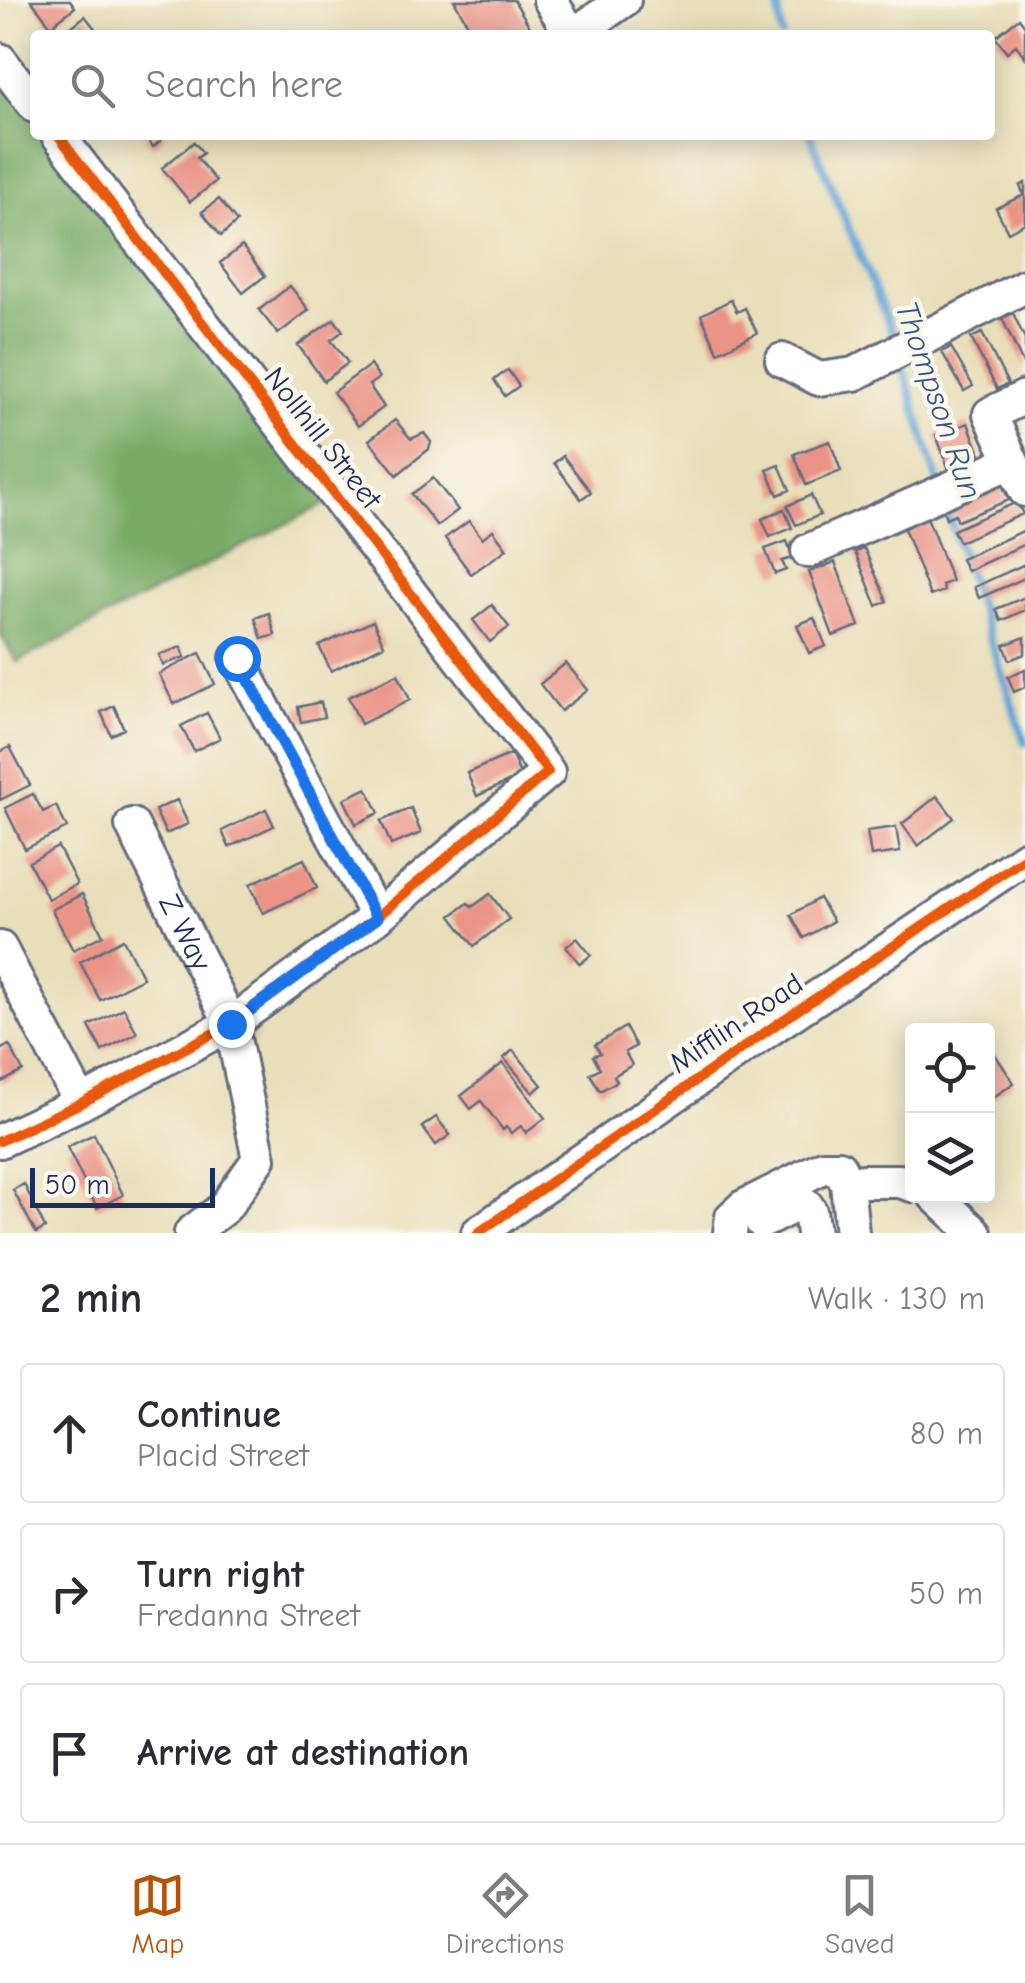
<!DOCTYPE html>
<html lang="en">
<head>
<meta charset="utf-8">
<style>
	body { margin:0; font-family:"Comic Neue",sans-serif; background:#f2f2f3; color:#2b2b33 }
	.controls { position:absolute; right:30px; bottom:30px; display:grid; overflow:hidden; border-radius:10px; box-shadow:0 5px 25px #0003 }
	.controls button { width:90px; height:90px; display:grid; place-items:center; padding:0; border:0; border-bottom:2px solid #e1e1e2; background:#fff; color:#2b2b33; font:50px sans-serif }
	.scale { position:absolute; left:30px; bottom:25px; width:185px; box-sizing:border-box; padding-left:10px; border:5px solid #1b2f5e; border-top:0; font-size:28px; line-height:35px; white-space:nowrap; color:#1b2f5e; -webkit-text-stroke:8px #fbf7ec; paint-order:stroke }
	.stop { position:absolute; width:30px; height:30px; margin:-22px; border:8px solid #1a73e8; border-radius:50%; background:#fff }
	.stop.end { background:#1a73e8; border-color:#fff; box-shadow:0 2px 10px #0008 }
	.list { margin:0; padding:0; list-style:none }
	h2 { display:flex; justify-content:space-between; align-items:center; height:130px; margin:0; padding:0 40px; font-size:42px }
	h2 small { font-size:32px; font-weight:400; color:#7c7c81 }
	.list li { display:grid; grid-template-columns:65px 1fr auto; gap:30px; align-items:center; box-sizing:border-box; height:140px; margin:0 20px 20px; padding:0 20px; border:2px solid #e1e1e2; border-radius:10px }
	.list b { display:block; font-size:38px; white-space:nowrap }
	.list p { margin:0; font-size:32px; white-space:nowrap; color:#7c7c81 }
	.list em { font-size:32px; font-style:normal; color:#7c7c81 }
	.icon { flex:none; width:55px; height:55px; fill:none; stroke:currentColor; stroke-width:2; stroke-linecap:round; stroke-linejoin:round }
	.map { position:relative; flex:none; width:1025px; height:1233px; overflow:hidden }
	.search { position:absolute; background:#fff; box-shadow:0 5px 25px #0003; left:30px; right:30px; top:30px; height:110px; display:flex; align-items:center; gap:25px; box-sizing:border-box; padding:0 35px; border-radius:10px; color:#7c7c81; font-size:38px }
	.sheet { height:610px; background:#fff }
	nav { display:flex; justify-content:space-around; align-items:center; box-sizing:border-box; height:140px; border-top:2px solid #e1e1e2; background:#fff; font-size:28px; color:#7c7c81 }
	nav a { display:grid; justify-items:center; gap:5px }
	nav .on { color:#b45309 }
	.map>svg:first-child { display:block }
</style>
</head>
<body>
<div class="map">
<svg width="1025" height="1233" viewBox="0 0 1025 1233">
	<rect width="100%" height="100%" fill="#fbf7ec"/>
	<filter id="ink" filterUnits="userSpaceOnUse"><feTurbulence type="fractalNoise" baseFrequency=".01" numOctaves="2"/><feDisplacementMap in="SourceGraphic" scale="20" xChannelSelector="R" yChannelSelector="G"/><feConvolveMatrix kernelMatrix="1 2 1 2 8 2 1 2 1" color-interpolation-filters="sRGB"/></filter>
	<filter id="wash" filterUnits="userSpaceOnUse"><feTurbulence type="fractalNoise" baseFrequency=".0048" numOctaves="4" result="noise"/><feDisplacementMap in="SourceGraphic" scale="40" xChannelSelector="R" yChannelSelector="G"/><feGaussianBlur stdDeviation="2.25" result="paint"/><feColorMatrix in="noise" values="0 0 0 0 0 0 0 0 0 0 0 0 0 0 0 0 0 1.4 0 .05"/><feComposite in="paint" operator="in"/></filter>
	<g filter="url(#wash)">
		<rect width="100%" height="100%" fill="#e8deb9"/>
		<path fill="#79ab66" stroke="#4a6d62" stroke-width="2.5" d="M0 77 35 121V135H46L337 498 17 662 0 634Z"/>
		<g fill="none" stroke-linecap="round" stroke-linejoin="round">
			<path stroke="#60a3d4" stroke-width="8" d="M777 0 782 35
				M810 135 897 344
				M900 358 938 483
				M947 511 1025 743"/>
		</g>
		<g id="blocks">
			<path fill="#ea9386" d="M31 0H70L75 7 51 26Z
				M454 0H514L531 29 520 35H474Z
				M85 16 100 35H61Z
				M1019 18 1025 26V57L1016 45 1007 52 995 37Z
				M144 135H167L153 147Z
				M194 142 203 153 197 158 216 181 190 202 162 168Z
				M1025 183V223L1008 232 996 208 1024 195 1020 186Z
				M219 199 237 222 221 236 202 212Z
				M242 246 265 276 243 293 220 263Z
				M290 286 309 310 278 334 259 310Z
				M731 300 737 312 745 308 757 333 718 352 701 315Z
				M1013 313 1025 339V368L1002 318Z
				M334 319 343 331 331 340 348 363 324 381 298 345Z
				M982 333 1008 384 997 389 971 338Z
				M951 347 973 386 964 391 942 352Z
				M370 365 379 378 369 385 384 407 358 426 333 392Z
				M508 370 519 386 505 396 494 380Z
				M395 420 411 439 424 433 431 442 429 449 397 475 369 440Z
				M968 423 981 457 949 470 936 435Z
				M830 441 841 471 806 485 794 454Z
				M563 456 591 492 581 499 554 463Z
				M779 465 790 490 778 495 767 470Z
				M433 478 458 510 437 526 412 494Z
				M1001 482 1009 500 958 521 955 514 946 518 942 507Z
				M811 495 820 515 796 525 787 506Z
				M1017 502 1023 514 959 542 953 530Z
				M784 509 792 528 770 537 762 519Z
				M927 517 952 581 942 585 944 591 930 596 903 526Z
				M469 521 482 538 493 530 507 549 471 574 445 538Z
				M1025 530V544L967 571 961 559Z
				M787 541 793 558 782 561 786 570 775 574 765 549Z
				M864 548 887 601 877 606 855 552Z
				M835 562 859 626 833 636 809 572Z
				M1025 564V578L979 598 974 587Z
				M1025 597V610L1001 621 996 609Z
				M492 605 509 627 490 642 473 620Z
				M269 613 275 635 262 639 255 618Z
				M814 618 826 646 809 653 797 625Z
				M373 621 384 645 331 671 319 646Z
				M1025 637V654L1010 660 1004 645Z
				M181 647 185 657 163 665 159 655Z
				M200 653 215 684 174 704 159 674Z
				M566 663 588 690 561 711 540 684Z
				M1025 669V687L1014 692 1008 677Z
				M398 674 410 700 361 724 348 697Z
				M321 702 324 717 301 722 298 707Z
				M114 706 124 729 111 735 101 712Z
				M207 713 220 738 194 751 181 726Z
				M10 747 30 785 0 800V752Z
				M511 754 521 776 477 796 467 773Z
				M367 788 379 813 356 824 344 799Z
				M33 794 43 812 56 806 67 828 25 849 5 808Z
				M937 796 954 818 918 846 902 824Z
				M177 800 188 824 166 834 155 810Z
				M411 808 421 833 391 845 381 821Z
				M266 809 274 826 229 847 222 831Z
				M896 827 900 852 871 856 867 831Z
				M58 847 77 884 48 899 29 862Z
				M304 859 317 888 263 913 250 884Z
				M82 894 103 935 73 950 52 910Z
				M490 894 509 919 474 946 451 916 468 903 472 907Z
				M819 898 833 921 804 938 791 915Z
				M577 938 591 955 580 964 566 947Z
				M123 939 143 978 100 1000 80 962Z
				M124 1008 137 1033 102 1051 89 1026Z
				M625 1027 636 1046 625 1052 632 1065 614 1076 617 1081 600 1091 590 1074 600 1068 593 1056 600 1053 595 1045Z
				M9 1045 23 1071 0 1083V1050Z
				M513 1050 542 1085 533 1093 504 1058Z
				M992 1050 1014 1083 988 1101V1054Z
				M503 1063 545 1118 526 1133 521 1126 511 1133 506 1127 503 1130 481 1101 471 1109 461 1096Z
				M436 1117 450 1135 436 1145 422 1127Z
				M94 1134 123 1195 97 1208 67 1147Z
				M24 1184 45 1228 36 1233 13 1190Z"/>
		</g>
	</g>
	<g filter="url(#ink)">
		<use href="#blocks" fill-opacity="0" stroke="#636c7e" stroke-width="2.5"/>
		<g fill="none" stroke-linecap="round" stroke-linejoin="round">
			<g stroke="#636c7e" stroke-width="38">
				<g id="minor">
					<path d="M550 0 572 35"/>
					<path d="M573 35 624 0"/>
					<path d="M0 60 35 106"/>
					<path d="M782 360 819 379 854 374 1025 286"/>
					<path d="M1025 397 990 414 1025 490"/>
					<path d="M808 551 1010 462"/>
					<path d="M237 658 377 917"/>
					<path id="s1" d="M132 825 231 1024 259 1159 225 1207 191 1233"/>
					<path d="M0 948 81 1103"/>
					<path d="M0 1141 81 1103 231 1024 377 917 548 772 58 135"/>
					<path d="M863 1181H900L912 1185"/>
					<path d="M935 1196 975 1233"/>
					<path d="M762 1222 798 1204 806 1205 810 1211 813 1233"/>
					<path d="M478 1233 777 1024 1025 858"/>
					<path d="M730 1233 732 1217 743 1207 823 1167H839L847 1183 852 1233"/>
				</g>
			</g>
			<use href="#minor" stroke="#fff" stroke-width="32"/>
			<g stroke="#fbf7ec" stroke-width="16">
				<path id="cycleway" d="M0 1141 81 1103 231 1024 377 917 548 772 58 135
					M478 1233 777 1024 1025 858"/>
			</g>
			<use href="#cycleway" stroke="#e8590c" stroke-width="10"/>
		</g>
	</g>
	<g fill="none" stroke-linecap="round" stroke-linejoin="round" filter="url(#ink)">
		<path stroke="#1a73e8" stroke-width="12" d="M231 1024 377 918 237 658"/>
	</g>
	<g text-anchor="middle" stroke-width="9" stroke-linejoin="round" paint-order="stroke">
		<g font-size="30" fill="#1b2f5e" stroke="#fbf7ec">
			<text transform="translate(323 438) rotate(52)" y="10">Nollhill Street</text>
			<text dy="10" stroke="none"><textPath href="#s1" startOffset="120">Z Way</textPath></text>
			<text transform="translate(736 1023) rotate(-34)" y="10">Mifflin Road</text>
		</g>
		<g font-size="32" font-style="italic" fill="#335887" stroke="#fbf7ec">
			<text transform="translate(939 400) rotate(71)" y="11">Thompson Run</text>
		</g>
	</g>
</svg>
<div class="controls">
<button><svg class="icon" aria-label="locate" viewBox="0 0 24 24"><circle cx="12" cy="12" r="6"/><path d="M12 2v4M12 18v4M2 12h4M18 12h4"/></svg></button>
<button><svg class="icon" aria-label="layers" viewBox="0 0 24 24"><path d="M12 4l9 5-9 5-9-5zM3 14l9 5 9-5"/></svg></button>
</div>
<div class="scale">50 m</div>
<div class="stop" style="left:237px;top:658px"></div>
<div class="stop end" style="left:231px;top:1024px"></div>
<div class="search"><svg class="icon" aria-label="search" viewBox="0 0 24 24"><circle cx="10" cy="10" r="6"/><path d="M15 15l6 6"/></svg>Search here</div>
</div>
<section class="sheet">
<h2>2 min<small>Walk · 130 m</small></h2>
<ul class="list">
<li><svg class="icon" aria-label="ahead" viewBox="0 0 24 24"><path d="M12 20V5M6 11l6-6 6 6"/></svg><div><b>Continue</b><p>Placid Street</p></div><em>80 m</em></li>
<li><svg class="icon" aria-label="right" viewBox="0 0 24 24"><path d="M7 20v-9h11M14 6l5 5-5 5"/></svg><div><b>Turn right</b><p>Fredanna Street</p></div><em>50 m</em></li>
<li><svg class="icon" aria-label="arrive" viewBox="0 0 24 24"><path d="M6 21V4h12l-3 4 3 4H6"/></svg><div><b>Arrive at destination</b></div></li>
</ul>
</section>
<nav>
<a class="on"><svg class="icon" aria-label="map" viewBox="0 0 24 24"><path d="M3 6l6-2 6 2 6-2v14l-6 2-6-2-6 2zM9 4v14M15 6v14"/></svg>Map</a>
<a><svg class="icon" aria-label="directions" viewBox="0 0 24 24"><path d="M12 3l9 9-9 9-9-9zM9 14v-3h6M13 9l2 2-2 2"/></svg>Directions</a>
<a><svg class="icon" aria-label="saved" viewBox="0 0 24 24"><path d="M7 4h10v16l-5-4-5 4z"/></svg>Saved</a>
</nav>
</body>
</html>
